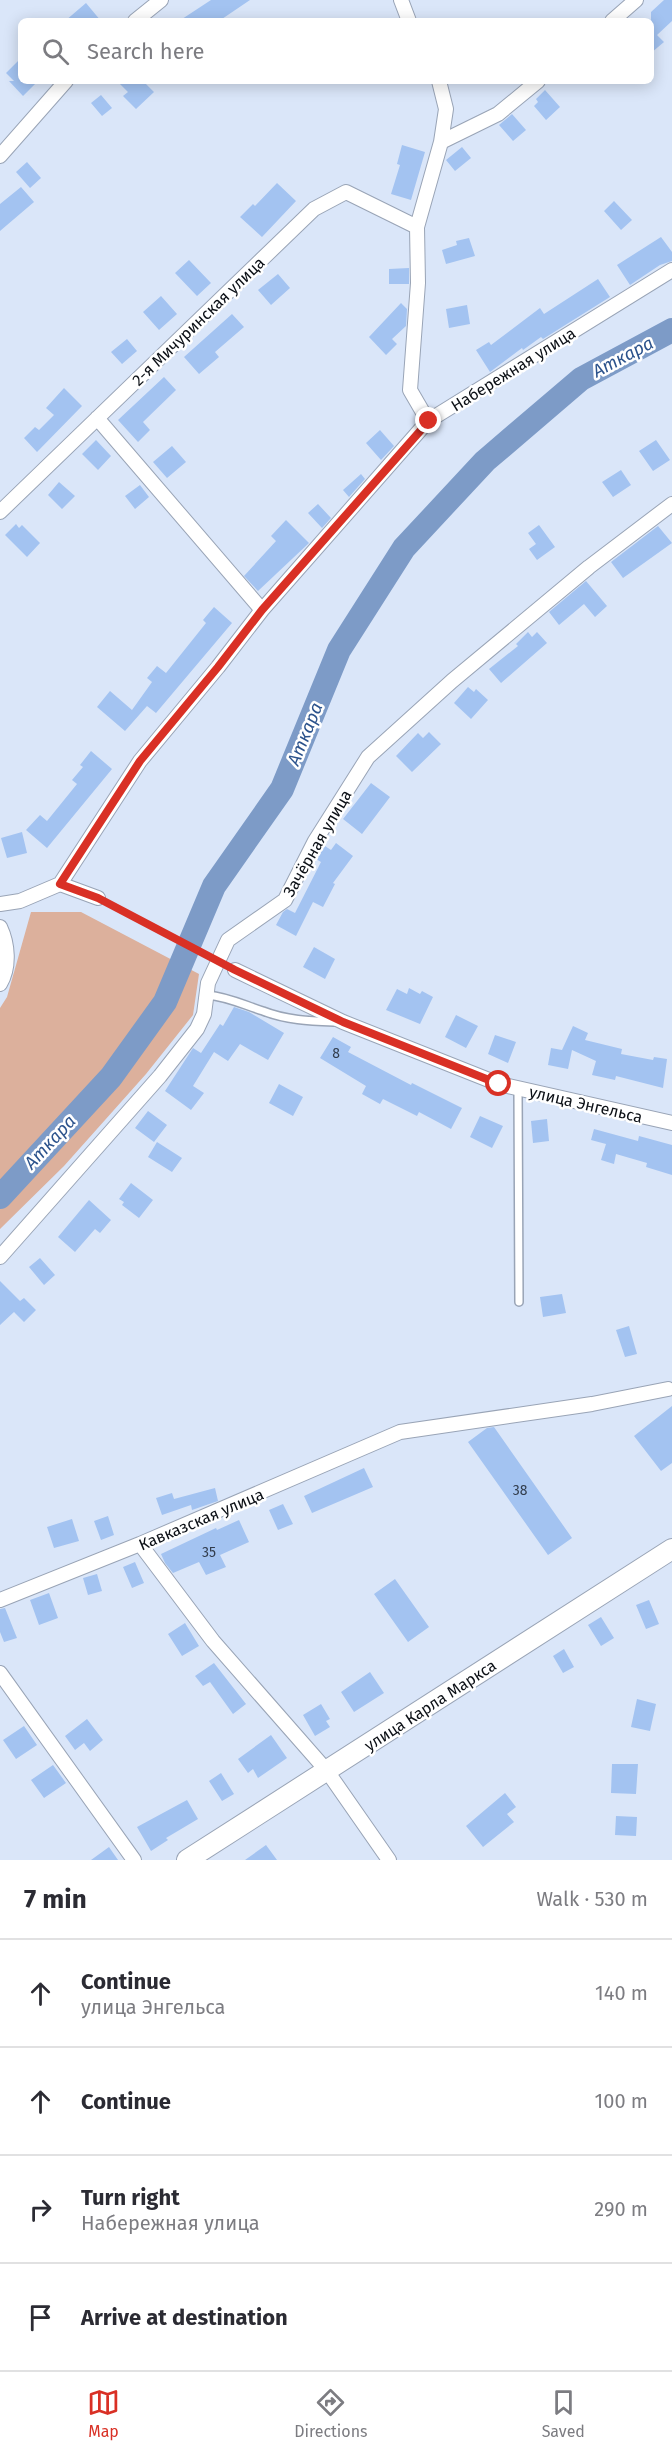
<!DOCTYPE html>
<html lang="en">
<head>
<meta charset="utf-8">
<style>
	body { margin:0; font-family:"Fira Sans",sans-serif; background:#f7f7f7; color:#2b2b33 }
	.stop { position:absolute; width:18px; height:18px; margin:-14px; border:4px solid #d93025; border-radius:50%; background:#fff }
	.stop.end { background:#d93025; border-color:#fff; box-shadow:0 2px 6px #0008 }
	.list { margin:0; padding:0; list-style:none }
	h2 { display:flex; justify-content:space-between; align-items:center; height:78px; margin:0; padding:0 24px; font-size:26px }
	h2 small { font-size:20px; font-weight:400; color:#7c7c81 }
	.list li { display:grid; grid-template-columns:39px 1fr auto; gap:18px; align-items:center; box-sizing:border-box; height:108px; padding:0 24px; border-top:2px solid #e1e1e2 }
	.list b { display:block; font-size:22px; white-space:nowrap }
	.list p { margin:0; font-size:20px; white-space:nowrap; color:#7c7c81 }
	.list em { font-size:20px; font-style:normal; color:#7c7c81 }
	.icon { flex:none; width:33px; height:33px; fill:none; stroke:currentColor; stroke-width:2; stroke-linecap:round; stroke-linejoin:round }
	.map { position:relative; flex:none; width:672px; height:1860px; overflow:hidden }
	.search { position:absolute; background:#fff; box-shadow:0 3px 15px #0003; left:18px; right:18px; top:18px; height:66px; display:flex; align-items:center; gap:15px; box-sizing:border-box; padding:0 21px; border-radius:9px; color:#7c7c81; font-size:22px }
	.sheet { height:510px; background:#fff }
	nav { display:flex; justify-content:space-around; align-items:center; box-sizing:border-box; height:84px; border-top:2px solid #e1e1e2; background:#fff; font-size:16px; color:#7c7c81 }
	nav a { display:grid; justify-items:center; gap:3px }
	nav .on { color:#d93025 }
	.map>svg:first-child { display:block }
</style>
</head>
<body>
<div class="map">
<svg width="672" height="1860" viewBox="0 0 672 1860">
	<rect width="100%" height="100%" fill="#dae6f9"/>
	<path fill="#dcb09c" d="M81 912 199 974 193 1015 146 1074 64 1166 0 1229V1008L7 997 31 912Z"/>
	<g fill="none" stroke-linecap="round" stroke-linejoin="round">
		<path stroke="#7d9bc7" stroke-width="24" d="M0 1197 111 1077 165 1002 214 886 282 789 339 650 404 548 485 461 581 379 672 330"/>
	</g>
	<path fill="#a3c3f1" d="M211 0H250L219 21H179Z
		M664 0H672V21L657 35 664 42 651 53V12Z
		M86 3 101 21H65Z
		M21 58V81H38L23 96 9 81H14L6 73Z
		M117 81H143L154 92 136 109 123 96 128 92Z
		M545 90 560 107 546 120 534 106 538 102 536 99Z
		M101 95 112 108 102 116 91 103Z
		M512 114 526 130 513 141 499 125Z
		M402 145 425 152 411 200 391 194 400 165 397 164Z
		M462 147 471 158 455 171 446 160Z
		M27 162 41 178 30 188 16 172Z
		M277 183 296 201 262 237 240 217 253 204 255 206Z
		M21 187 34 202 0 231V204Z
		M614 201 632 220 621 230 604 211Z
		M661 237 672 252V261L660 265 630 285 617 265Z
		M469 238 475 256 446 264 442 250 457 245 456 241Z
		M189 260 211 283 197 296 175 273Z
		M409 268V284H389V269Z
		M278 274 290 288 271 305 258 290Z
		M598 279 610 297 543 339 541 337 523 350 522 348 490 372 476 350 489 342 491 345 540 308 544 314Z
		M161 296 177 314 159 330 143 312Z
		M401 303 407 309 406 326 392 339 397 344 386 355 369 337Z
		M467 305 470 324 449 328 446 309Z
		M232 314 244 327 215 352 219 357 199 374 184 357Z
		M127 339 137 351 122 364 111 352Z
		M164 377 176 390 143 422 150 430 138 442 118 420Z
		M64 388 82 406 37 452 24 438 35 427 39 430 54 415 46 408Z
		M380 430 394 446 381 460 366 443Z
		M96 440 111 456 98 470 82 454Z
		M656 440 670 460 653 471 639 451Z
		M172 446 186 462 167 478 153 462Z
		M621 470 631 485 613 497 602 482Z
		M361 474 365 479 349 497 343 490Z
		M59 482 75 496 62 509 48 495Z
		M140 485 149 497 135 509 125 496Z
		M318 504 331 518 322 528 308 513Z
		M286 520 309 543 258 591 244 576 276 541 271 536Z
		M16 524 19 528 22 525 40 543 27 557 5 535Z
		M539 525 555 547 537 560 529 549 536 544 528 533Z
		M658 526 672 543 623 578 611 562Z
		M586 581 607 606 595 617 584 604 559 625 549 612Z
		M214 607 232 623 156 713 147 706 125 731 97 707 110 691 132 710 152 682 147 678 157 666 166 673 206 623 203 620Z
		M528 632 532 637 537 632 547 643 501 683 489 669 518 646 516 644Z
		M468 687 474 692 476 689 488 700 471 719 454 703Z
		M429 732 441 744 412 772 396 756 418 733 423 738Z
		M91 751 112 769 47 848 26 830 40 815 47 821 77 784 72 780 83 767 80 765Z
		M371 783 390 797 362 834 343 819Z
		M22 832 27 853 7 858 1 838Z
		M336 843 353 856 333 883 335 884 323 907 313 902 296 936 276 925 283 912 287 909 295 913 321 862 316 859 317 856 325 846 331 850Z
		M314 947 335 959 325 979 303 967Z
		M409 988 420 994 422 991 433 997 420 1024 386 1010 397 989 407 994Z
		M234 1007 249 1012 284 1033 268 1060 240 1044 228 1061 214 1052 193 1086 204 1093 191 1110 165 1091 193 1048 201 1053 220 1024 223 1026Z
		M456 1015 478 1026 466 1048 445 1037Z
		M573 1026 588 1033 585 1040 622 1049 621 1054 653 1060 654 1057 667 1059 663 1088 616 1076 615 1080 592 1075 596 1061 572 1050 568 1069 548 1065 551 1048 562 1050Z
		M495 1035 516 1042 508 1063 488 1054Z
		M333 1037 351 1047 348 1052 411 1085 412 1083 462 1108 451 1129 419 1112 417 1116 383 1099 380 1104 362 1094 366 1086 320 1058Z
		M279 1084 303 1097 293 1116 269 1103Z
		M148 1111 167 1125 154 1142 135 1128Z
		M480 1116 503 1126 492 1148 470 1137Z
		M547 1119 549 1141 533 1143 531 1121Z
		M594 1129 638 1141 639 1136 672 1145V1175L646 1167 647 1163 616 1154 614 1164 601 1160 606 1144 591 1140Z
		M157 1142 182 1158 172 1172 148 1157Z
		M131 1183 153 1200 139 1218 122 1205 124 1202 119 1199Z
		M89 1200 111 1220 100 1233 95 1229 75 1252 58 1237Z
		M40 1258 55 1275 44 1285 29 1267Z
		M0 1281 20 1301 24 1298 36 1310 24 1322 14 1312 0 1325Z
		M562 1294 566 1313 543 1317 540 1297Z
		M629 1326 637 1354 625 1357 616 1330Z
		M672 1406V1463L661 1471 634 1436Z
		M494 1427 572 1538 548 1555 468 1442 487 1428Z
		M364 1468 373 1487 312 1513 304 1496Z
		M215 1488 218 1501 192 1510 191 1505 162 1515 156 1498 172 1493 174 1499Z
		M283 1504 293 1524 278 1530 269 1510Z
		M108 1516 114 1535 101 1540 94 1521Z
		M72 1519 79 1541 54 1548 47 1527Z
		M239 1520 249 1542 220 1555 226 1567 206 1575 199 1562 173 1573 165 1563 161 1554 216 1528 217 1530Z
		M135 1562 144 1583 132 1588 123 1567Z
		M97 1574 102 1591 88 1595 83 1578Z
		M395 1579 429 1627 408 1642 374 1594Z
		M49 1593 58 1618 39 1625 30 1600Z
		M649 1600 659 1624 646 1629 636 1605Z
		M5 1608 17 1638 4 1642 0 1632V1609Z
		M601 1617 614 1638 601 1646 588 1625Z
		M185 1623 199 1646 182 1656 168 1634Z
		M564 1649 574 1667 563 1673 553 1656Z
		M214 1663 246 1704 233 1714 210 1682 203 1686 195 1676Z
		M370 1672 384 1693 354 1712 341 1692Z
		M637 1699 656 1704 650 1731 631 1727Z
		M321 1704 330 1719 326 1721 330 1727 315 1736 303 1715Z
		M87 1719 103 1740 90 1751 84 1743 75 1750 65 1736Z
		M24 1726 37 1745 16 1759 3 1740Z
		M271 1735 287 1758 258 1778 253 1769 248 1773 238 1759Z
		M612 1764H638L636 1794 611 1793Z
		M53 1765 66 1783 44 1798 31 1780Z
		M221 1773 234 1794 222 1801 209 1781Z
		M505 1793 516 1807 507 1814 514 1822 483 1847 466 1826Z
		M187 1800 198 1819 166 1838 168 1840 151 1851 137 1827Z
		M616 1816 637 1817 636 1836 615 1835Z
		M266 1845 277 1860H245Z
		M109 1847 118 1860H91Z"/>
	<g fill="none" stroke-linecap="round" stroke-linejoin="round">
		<g stroke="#99a4b6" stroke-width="10">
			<path id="lane" d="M208 995C228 997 244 1005 263 1011 286 1020 309 1021 334 1022
				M518 1089 519 1302"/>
		</g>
		<g stroke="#99a4b6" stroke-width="16">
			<path id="street" d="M401 0 409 21
				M135 21 161 0
				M612 21 636 0
				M441 142 498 114 538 81
				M0 156 66 81
				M97 418 262 610
				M428 421 410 390 418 283 417 227 441 142 446 109 439 81
				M0 512 314 209 346 192 417 227
				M60 884 140 761 218 667 262 610 428 421 672 270
				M60 884 98 898
				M0 904 20 901 60 884
				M0 927C8 944 10 967 0 984
				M235 970 343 1022 499 1084 672 1123
				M0 1257 160 1076 197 1029 204 1014 208 983 228 940 285 900 315 841 368 757 452 681 589 567 672 504
				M140 1544 213 1641 327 1771 389 1860
				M0 1600 140 1544 400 1432 592 1404 668 1389
				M0 1673 134 1860"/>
		</g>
		<g stroke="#99a4b6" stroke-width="22">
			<path id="secondary" d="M187 1860 672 1549"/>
		</g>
		<use href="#lane" stroke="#fff" stroke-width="7"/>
		<use href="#street" stroke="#fff" stroke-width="14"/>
		<use href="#secondary" stroke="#fff" stroke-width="20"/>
		<path stroke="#737b88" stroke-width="2" stroke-dasharray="4.5 3" stroke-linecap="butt" d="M98 898 235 970"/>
	</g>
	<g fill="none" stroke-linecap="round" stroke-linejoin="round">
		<path stroke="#d93025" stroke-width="8" d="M429 421 262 610 218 667 140 761 60 884 98 898 235 970 343 1022 499 1084"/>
	</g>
	<g text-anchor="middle" stroke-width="5" stroke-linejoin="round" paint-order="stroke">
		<g font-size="14" fill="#323d4d">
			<text x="336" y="1058">8</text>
			<text x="520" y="1495">38</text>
			<text x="209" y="1557">35</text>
		</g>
		<g font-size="16" fill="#0c1016" stroke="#fff">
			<text transform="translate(198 321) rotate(-44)" y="6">2-я Мичуринская улица</text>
			<text transform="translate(513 369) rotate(-32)" y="6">Набережная улица</text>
			<text transform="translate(317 843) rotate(-60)" y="6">Зачёрная улица</text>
			<text transform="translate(586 1104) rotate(13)" y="6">улица Энгельса</text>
			<text transform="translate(201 1519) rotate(-23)" y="6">Кавказская улица</text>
			<text transform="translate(430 1705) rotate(-33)" y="6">улица Карла Маркса</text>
		</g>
		<g font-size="18" font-style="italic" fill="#2c538c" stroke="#fff">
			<text transform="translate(623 357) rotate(-28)" y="6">Аткара</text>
			<text transform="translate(305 734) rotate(-68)" y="6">Аткара</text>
			<text transform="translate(50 1142) rotate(-47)" y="6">Аткара</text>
		</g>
	</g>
</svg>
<div class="stop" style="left:499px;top:1084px"></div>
<div class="stop end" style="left:429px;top:421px"></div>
<div class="search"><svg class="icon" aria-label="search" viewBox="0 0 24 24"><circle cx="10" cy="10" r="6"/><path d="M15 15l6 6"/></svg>Search here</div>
</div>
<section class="sheet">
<h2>7 min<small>Walk · 530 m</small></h2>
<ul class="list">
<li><svg class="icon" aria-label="ahead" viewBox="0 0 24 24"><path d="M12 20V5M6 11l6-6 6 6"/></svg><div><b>Continue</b><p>улица Энгельса</p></div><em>140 m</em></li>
<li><svg class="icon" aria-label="ahead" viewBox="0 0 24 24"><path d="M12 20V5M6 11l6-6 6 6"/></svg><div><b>Continue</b></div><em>100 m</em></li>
<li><svg class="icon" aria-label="right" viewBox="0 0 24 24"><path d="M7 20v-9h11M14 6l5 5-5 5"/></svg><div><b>Turn right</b><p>Набережная улица</p></div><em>290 m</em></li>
<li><svg class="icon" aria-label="arrive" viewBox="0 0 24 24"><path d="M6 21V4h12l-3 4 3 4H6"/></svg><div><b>Arrive at destination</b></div></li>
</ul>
</section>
<nav>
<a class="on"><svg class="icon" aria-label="map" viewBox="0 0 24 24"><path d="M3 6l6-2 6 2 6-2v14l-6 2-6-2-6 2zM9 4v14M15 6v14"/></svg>Map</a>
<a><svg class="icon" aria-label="directions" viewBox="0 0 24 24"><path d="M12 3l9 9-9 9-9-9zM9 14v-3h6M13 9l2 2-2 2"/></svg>Directions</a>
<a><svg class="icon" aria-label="saved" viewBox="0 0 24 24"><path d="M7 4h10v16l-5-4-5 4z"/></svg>Saved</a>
</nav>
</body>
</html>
